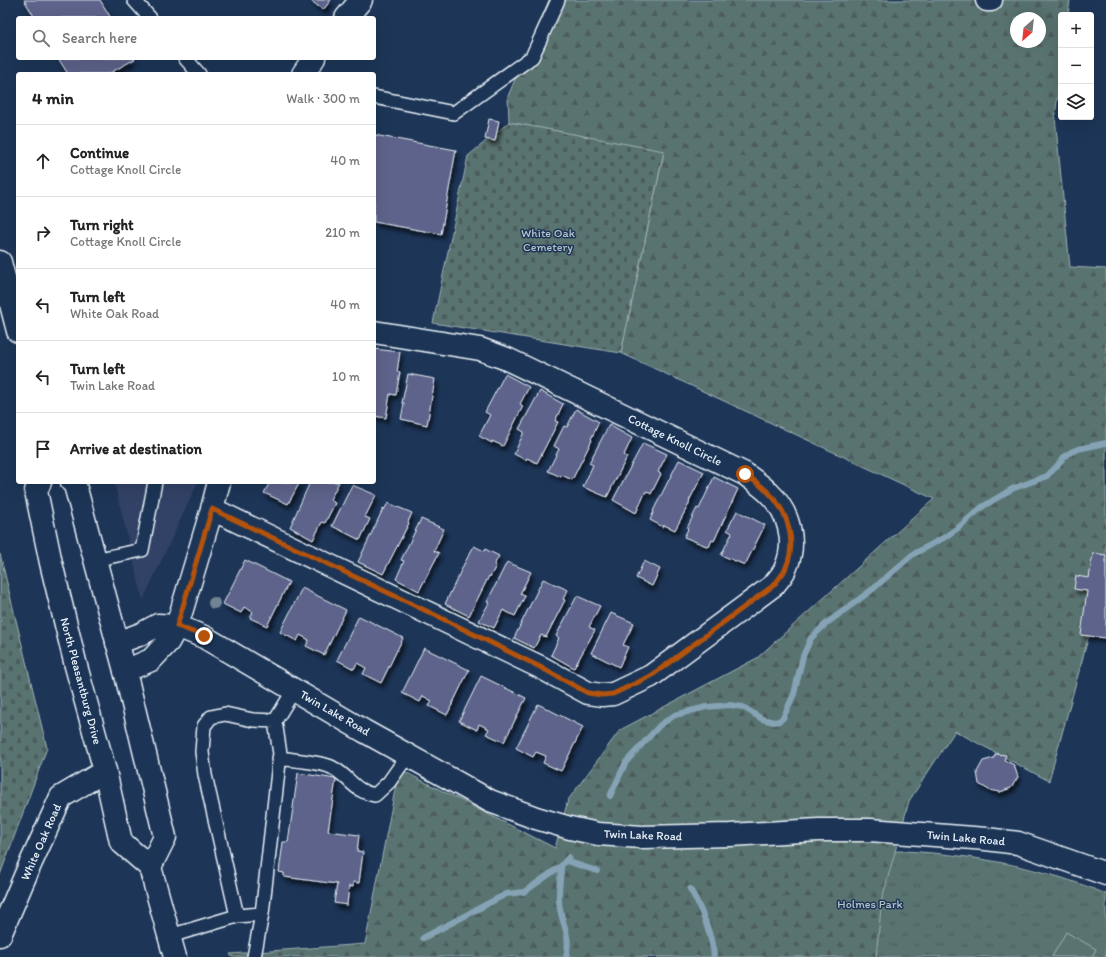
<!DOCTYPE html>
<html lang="en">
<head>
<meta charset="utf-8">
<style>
	body { margin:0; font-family:Itim,sans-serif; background:#f2f2f2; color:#222 }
	.controls { position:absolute; right:12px; top:12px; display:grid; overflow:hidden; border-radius:4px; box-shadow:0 4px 16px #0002 }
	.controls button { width:36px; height:36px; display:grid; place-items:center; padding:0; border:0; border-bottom:1px solid #e0e0e0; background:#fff; color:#222; font:20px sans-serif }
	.compass { position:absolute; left:1010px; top:12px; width:36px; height:36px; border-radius:50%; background:#fff; box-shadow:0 4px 16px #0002; rotate:207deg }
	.stop { position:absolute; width:12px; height:12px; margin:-9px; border:3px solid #b45309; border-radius:50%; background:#fff }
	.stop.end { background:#b45309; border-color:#fff; box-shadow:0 1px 4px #0008 }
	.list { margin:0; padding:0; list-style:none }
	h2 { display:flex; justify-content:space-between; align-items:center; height:52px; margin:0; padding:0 16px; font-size:17px }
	h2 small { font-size:13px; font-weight:400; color:#767676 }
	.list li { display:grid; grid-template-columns:26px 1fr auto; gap:12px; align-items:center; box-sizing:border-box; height:72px; padding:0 16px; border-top:1px solid #e0e0e0 }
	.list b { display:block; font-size:15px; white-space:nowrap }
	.list p { margin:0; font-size:13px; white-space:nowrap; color:#767676 }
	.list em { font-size:13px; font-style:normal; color:#767676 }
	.icon { flex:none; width:22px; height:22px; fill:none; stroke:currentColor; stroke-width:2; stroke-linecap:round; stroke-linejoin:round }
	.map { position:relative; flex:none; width:1106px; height:957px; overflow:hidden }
	.search { position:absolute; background:#fff; box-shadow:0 4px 16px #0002; left:16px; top:16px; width:360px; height:44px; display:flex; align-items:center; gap:10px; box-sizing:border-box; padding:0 14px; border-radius:4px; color:#767676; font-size:15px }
	.panel { position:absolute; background:#fff; box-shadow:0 4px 16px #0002; left:16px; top:72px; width:360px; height:412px; border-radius:4px }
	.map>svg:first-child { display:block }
</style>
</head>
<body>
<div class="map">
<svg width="1106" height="957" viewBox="0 0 1106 957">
	<defs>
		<pattern id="grass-tufts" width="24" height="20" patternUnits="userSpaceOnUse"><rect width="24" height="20" fill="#587370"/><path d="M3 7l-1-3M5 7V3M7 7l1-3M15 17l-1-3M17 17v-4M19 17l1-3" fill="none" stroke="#4e5b5b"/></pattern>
		<pattern id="forest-firs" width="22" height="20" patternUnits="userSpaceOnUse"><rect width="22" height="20" fill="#587370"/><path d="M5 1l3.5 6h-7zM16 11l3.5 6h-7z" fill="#4e5b5b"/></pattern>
		<pattern id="cemetery-stones" width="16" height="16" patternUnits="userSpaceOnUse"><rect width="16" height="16" fill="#587370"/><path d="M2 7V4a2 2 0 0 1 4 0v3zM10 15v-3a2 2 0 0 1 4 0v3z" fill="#4e5b5b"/></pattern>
		<filter id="shadow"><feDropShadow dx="2.5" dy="4.5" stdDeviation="2" flood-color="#0009"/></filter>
	</defs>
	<rect width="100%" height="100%" fill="#1d3557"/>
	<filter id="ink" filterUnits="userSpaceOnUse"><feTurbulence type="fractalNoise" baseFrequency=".025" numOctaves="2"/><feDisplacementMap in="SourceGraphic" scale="8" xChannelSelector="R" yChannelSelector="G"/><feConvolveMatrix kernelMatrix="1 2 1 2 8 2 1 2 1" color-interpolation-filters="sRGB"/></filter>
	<g filter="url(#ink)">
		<path fill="#304366" d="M114 482H198L143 600Z"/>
		<path fill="url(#grass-tufts)" stroke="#a0b2b4" d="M905 851C974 855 1042 867 1106 894V957H609L831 852Z"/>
		<path fill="url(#forest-firs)" stroke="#a0b2b4" fill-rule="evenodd" d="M549 0H1070L1068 15H1061V69L1055 117 1070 267 1106 269V573L1049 781 955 731 909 801 882 899 876 957H232L230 954 365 944 399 769 555 848 568 800 620 730 757 658 934 499 621 353 664 152 509 122 508 96ZM1016 18H1040V42H1016Z"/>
		<path fill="url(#cemetery-stones)" stroke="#a0b2b4" d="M509 122 664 151 621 353 433 323 468 156Z
			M0 554 47 748 0 875Z"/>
		<path fill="#587370" stroke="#a0b2b4" d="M1066 932 1096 949 1092 957H1052Z"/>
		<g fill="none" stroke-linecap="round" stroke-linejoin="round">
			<path stroke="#85a3b5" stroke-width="6" d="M610 796 626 762 660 725 675 715 706 707 730 705 743 707 762 719 774 722 779 721 783 718 794 694 803 656 811 638 827 623 873 589 912 555 945 537 959 527 982 507 1012 489 1047 476 1056 467 1064 457 1071 452 1078 449 1106 443
				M566 861 597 871
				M561 866C561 878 558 890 559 901 560 922 572 933 566 957
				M690 889C700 905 713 938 714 957
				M423 938 506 894 524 892 561 866 569 857"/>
		</g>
		<path fill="#5d648a" stroke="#e8f1f8" filter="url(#shadow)" d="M24 0H100L111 18H35Z
			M310 0H331L323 10Z
			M58 58H134L135 59 108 74H68Z
			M489 119 499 121 495 141 485 139Z
			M374 135 456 150 441 234 374 222Z
			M374 349 400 352 397 372H400L396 395 390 394 386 418 374 416Z
			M408 374 435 379 427 425 401 419 404 403H402Z
			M505 374 529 387 520 404 523 406 503 446 492 441V443L479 436 490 415 485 412Z
			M540 391 563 404 555 421 558 422 537 463 527 458 526 460 514 454 524 432 519 429Z
			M576 409 599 422 591 439 592 440 572 480 562 475 561 477 548 471 559 449 554 446 564 426 567 427Z
			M609 425 632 438 624 455 627 457 607 497 583 487 593 465 589 463Z
			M643 443 667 454 658 472 661 474 651 494 646 491 636 513 613 500Z
			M679 460 704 472 689 501 690 502 675 530 664 525 663 527 650 520 654 511H653Z
			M714 477 738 489 714 541 712 540 709 547 684 537 688 529 687 528 697 508 699 509Z
			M270 482H300L288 504 264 493Z
			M310 482H339L330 500 335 503 325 523 322 522 313 540 290 527Z
			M352 485 376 495 365 517 370 519 360 540 332 526Z
			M388 503 412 513 408 522 409 523 383 574 358 562 383 509 384 510Z
			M737 511 765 525 745 565 721 555 732 533 727 530Z
			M421 519 444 529 434 551 439 553 419 591 396 579 404 561 401 560Z
			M474 546 484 551 485 549 499 556 494 565 496 566 490 577 489 576 469 616 445 604 464 564Z
			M1093 553 1106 555V638L1081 635 1087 591 1074 589 1076 576 1089 578Z
			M245 560 289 582 267 626 250 618 253 612 244 607 241 613 223 604Z
			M644 561 660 569 652 586 636 578Z
			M507 562 531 572 520 594 525 596 515 616 503 610 494 628 479 621 489 603 487 602Z
			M543 579 568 590 563 599 565 600 546 637 541 635 534 648 514 638Z
			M302 588 346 610 324 655 306 646 309 640 300 635 297 641 280 632Z
			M577 596 600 606 589 627 595 630 574 668 551 655 559 638 556 636Z
			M611 613 634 623 623 645 628 647 619 667 591 653Z
			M359 616 403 638 381 683 363 674 366 668 357 663 354 669 337 660Z
			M424 648 469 670 447 715 429 706 432 701 423 696 420 702 402 693Z
			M481 676 526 698 504 742 486 734 489 729 479 724 477 730 459 721Z
			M538 704 583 727 561 771 543 763 546 756 536 752 533 757 516 748Z
			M995 754 1006 755 1004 760 1014 765 1018 777 1011 788 1000 792 989 790 979 784 977 772 983 761 994 758Z
			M298 773 336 779 328 831 359 835 357 851 363 852 359 883 353 882V887L349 886 347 905 334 903 337 884 284 877V873L279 872 283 842H288Z"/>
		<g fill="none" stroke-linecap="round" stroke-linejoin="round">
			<g stroke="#e8f1f8" stroke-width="16">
				<path id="lane" d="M134 0 150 18
					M185 58 199 74
					M374 97 454 113 532 57 558 0
					M94 560 142 550 155 482
					M279 758C292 760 321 762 331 767 350 776 352 791 375 795L389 782 408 755
					M237 916 205 775 202 752 204 726 211 717 225 714 253 720 275 721
					M170 936 237 916 262 914
					M254 957 262 914 280 754 275 721 294 690"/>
			</g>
			<g stroke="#e8f1f8" stroke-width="25">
				<path id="street" d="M987 0H991
					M346 18 361 0
					M303 74 314 58
					M212 509 540 667 588 693 602 695 613 694 651 676 774 585C778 579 784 574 786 567 797 542 789 512 769 493 762 486 753 480 745 474L507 359 480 349 374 332
					M117 643 141 634 158 625 177 626 204 637 364 731 490 801 536 818 570 828 598 834 642 837 730 835 819 830H870L986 839 1018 843 1106 874
					M125 671 151 660 168 642 177 626 212 509 219 482
					M0 935 29 867 61 797 105 771"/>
			</g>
			<g stroke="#e8f1f8" stroke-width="25">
				<path id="secondary" d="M0 262 18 331
					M40 482 36 491 51 563 76 666 105 771 121 842 150 867 175 957
					M72 482 75 485 125 671 165 837 150 867"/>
			</g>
			<use href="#lane" stroke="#1d3557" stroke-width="13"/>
			<use href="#street" stroke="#1d3557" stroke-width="22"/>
			<use href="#secondary" stroke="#1d3557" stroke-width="22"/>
		</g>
		<circle fill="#718495" cx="214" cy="603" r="6"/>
	</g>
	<g fill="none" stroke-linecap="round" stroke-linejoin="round" filter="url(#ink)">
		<path stroke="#b45309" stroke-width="5" d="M204 636 177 626 212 509 437 616 540 667 588 693 602 695 613 694 651 676 774 585C778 579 784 574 786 567 797 542 788 512 769 493 762 486 753 480 745 474"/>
	</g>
	<g text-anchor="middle" stroke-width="3" stroke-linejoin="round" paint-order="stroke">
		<g font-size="12" fill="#b6c5c8" stroke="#1d3557">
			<text x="548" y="237">White Oak<tspan x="548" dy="14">Cemetery</tspan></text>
			<text x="870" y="908">Holmes Park</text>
		</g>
		<g font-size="12" fill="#e8f1f8" stroke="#1d3557">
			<text transform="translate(675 440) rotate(26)" y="4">Cottage Knoll Circle</text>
			<text transform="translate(81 681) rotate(75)" y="4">North Pleasantburg Drive</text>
			<text transform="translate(335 713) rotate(30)" y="4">Twin Lake Road</text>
			<text transform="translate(643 835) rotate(2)" y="4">Twin Lake Road</text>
			<text transform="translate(966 838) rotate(5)" y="4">Twin Lake Road</text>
			<text transform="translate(41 842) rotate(-66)" y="4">White Oak Road</text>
		</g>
	</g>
</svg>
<div class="controls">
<button>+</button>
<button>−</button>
<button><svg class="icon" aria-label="layers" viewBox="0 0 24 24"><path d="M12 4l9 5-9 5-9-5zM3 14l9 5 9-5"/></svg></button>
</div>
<svg class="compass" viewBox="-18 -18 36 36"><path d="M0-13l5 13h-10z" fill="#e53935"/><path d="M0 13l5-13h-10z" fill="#767676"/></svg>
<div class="stop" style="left:745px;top:474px"></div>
<div class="stop end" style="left:204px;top:636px"></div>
<div class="search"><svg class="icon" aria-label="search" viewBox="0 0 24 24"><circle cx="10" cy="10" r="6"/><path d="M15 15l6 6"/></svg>Search here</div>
<section class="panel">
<h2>4 min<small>Walk · 300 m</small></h2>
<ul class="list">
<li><svg class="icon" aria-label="ahead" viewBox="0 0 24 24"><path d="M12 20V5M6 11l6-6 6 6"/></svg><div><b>Continue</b><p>Cottage Knoll Circle</p></div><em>40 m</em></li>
<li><svg class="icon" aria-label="right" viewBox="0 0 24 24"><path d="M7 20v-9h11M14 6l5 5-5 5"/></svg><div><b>Turn right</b><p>Cottage Knoll Circle</p></div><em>210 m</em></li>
<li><svg class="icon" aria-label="left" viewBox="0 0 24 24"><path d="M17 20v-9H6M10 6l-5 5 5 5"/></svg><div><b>Turn left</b><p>White Oak Road</p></div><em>40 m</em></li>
<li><svg class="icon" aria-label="left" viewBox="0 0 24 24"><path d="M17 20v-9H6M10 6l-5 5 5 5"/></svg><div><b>Turn left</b><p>Twin Lake Road</p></div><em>10 m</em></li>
<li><svg class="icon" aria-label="arrive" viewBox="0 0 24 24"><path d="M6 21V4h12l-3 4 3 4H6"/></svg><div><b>Arrive at destination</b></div></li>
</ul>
</section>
</div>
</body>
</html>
